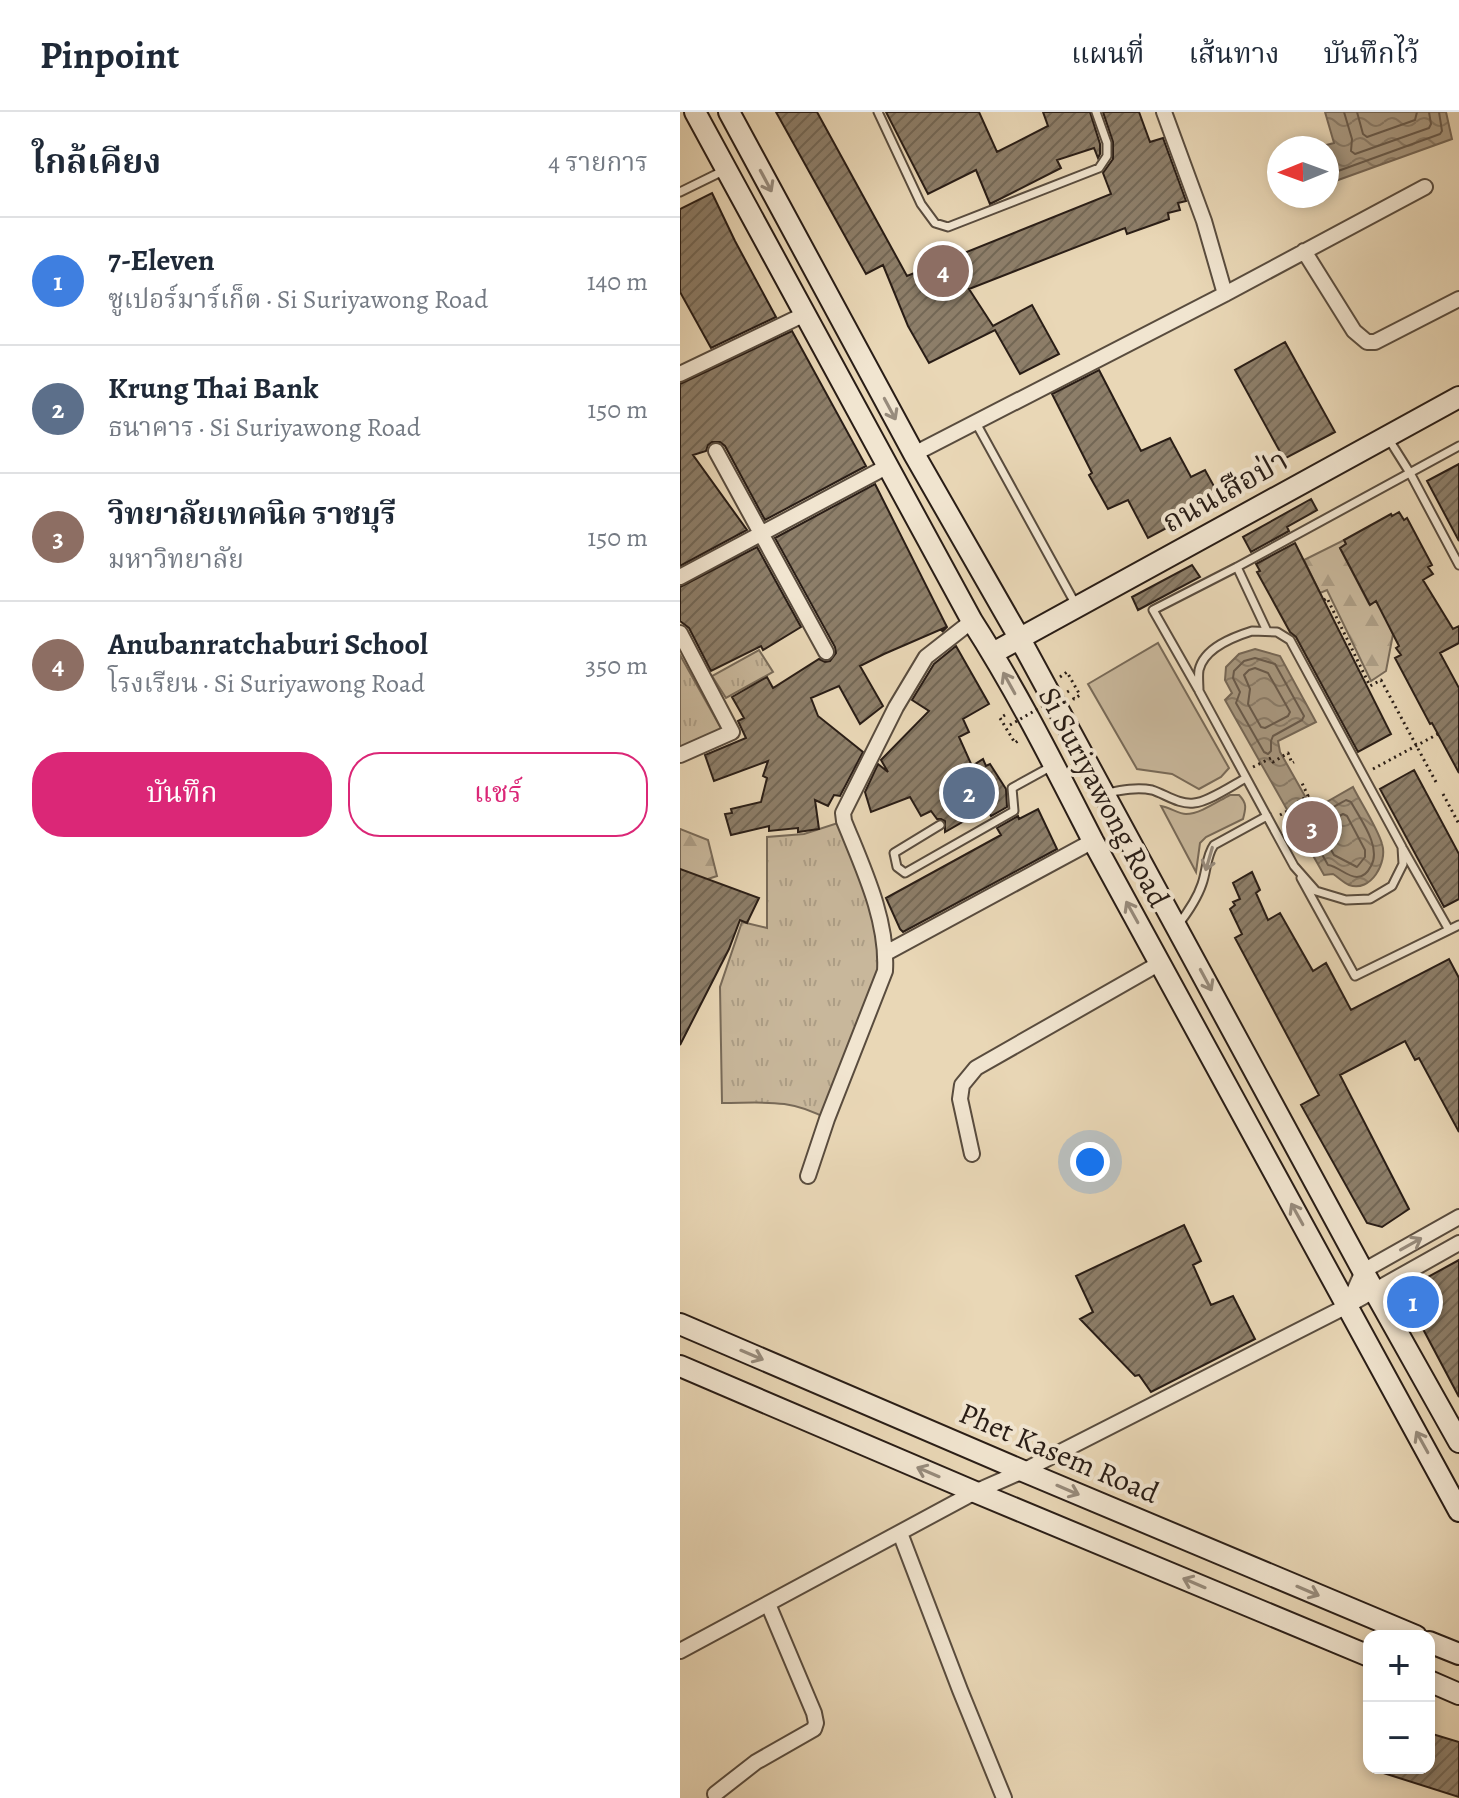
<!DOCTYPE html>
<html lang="th">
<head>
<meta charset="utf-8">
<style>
	body { margin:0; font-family:Alegreya,"Noto Serif Thai",serif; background:#f2f2f3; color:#1f2937 }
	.controls { position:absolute; right:24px; bottom:24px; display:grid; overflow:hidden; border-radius:16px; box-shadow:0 4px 12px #0003 }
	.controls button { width:72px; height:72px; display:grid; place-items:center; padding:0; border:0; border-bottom:2px solid #e0e1e3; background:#fff; color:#1f2937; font:40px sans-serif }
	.compass { position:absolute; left:587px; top:24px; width:72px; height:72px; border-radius:50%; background:#fff; box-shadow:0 4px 12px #0003; rotate:269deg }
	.you { position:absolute; left:410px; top:1050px; width:28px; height:28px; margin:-20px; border:6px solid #fff; border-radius:50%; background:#1a73e8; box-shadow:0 0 0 12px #1a73e833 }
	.badge { display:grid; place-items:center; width:52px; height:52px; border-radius:50%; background:#db2777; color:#fff; font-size:26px; font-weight:700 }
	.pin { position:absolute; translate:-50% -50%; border:4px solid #fff; box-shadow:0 2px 8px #0006 }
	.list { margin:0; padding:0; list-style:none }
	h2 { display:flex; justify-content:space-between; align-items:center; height:104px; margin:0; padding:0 32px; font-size:34px }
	h2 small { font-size:26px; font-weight:400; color:#747a83 }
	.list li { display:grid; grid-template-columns:52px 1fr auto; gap:24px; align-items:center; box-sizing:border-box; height:128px; padding:0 32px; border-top:2px solid #e0e1e3 }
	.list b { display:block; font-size:30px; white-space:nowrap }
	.list p { margin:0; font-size:26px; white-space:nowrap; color:#747a83 }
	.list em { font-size:26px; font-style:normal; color:#747a83 }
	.actions { display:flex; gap:16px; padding:24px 32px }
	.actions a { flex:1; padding:18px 0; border:2px solid #db2777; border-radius:32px; text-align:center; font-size:28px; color:#db2777 }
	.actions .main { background:#db2777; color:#fff }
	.map { position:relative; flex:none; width:779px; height:1686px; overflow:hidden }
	header { display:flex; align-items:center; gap:48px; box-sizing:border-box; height:112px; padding:0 40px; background:#fff; border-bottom:2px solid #e0e1e3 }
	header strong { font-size:38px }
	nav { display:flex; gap:44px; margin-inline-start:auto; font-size:28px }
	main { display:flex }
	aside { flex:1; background:#fff }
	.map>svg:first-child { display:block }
</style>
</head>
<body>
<header>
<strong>Pinpoint</strong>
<nav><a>แผนที่</a><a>เส้นทาง</a><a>บันทึกไว้</a></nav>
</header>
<main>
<aside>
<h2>ใกล้เคียง<small>4 รายการ</small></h2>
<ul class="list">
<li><span class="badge" style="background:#3f7fe0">1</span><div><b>7-Eleven</b><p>ซูเปอร์มาร์เก็ต · Si Suriyawong Road</p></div><em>140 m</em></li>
<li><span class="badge" style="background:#5c6f8a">2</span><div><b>Krung Thai Bank</b><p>ธนาคาร · Si Suriyawong Road</p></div><em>150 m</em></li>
<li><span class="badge" style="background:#8d6e63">3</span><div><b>วิทยาลัยเทคนิค ราชบุรี</b><p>มหาวิทยาลัย</p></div><em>150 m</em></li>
<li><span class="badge" style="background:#8d6e63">4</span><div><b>Anubanratchaburi School</b><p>โรงเรียน · Si Suriyawong Road</p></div><em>350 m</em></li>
</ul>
<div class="actions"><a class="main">บันทึก</a><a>แชร์</a></div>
</aside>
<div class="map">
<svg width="779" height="1686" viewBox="0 0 779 1686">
	<defs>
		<pattern id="grass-tufts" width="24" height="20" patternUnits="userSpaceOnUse" patternTransform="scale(2)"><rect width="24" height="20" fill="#c8b79b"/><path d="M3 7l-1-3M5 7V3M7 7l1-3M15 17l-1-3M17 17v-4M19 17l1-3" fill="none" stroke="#ac9d85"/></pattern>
		<pattern id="forest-firs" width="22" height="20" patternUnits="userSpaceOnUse" patternTransform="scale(2)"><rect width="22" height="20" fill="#c8b79b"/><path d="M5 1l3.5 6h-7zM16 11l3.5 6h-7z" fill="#ac9d85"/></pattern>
		<pattern id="water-waves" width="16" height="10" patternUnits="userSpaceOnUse" patternTransform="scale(2)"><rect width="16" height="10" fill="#a89880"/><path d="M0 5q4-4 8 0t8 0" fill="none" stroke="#897b68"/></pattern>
		<pattern id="building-hatch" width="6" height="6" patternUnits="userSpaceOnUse" patternTransform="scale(2)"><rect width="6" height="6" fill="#8d7e69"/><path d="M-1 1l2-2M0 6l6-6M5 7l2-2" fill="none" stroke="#736755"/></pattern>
	</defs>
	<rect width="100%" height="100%" fill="#e9d7b6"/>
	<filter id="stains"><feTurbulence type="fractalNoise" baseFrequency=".0025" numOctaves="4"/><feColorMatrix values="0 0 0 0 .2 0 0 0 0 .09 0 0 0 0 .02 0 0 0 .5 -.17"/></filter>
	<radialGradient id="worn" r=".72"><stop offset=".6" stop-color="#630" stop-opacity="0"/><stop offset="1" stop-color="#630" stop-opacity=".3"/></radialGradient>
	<path fill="url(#grass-tufts)" stroke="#786a58" stroke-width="2" d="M79 538 93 560 46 586 32 564Z
		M0 543 42 618 0 637Z
		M164 709 206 841 147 1007C110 986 83 991 42 991L40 875 62 810 87 816V725L124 722Z"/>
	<path fill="url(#forest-firs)" stroke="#786a58" stroke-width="2" d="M664 428 666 432 660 436 689 492 698 488 713 522 706 559 691 569 647 478 640 481 624 448Z
		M0 717 28 728 37 764 0 776Z"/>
	<path fill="#c8b79b" stroke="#786a58" stroke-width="2" d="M478 531 549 656 541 665 519 677 492 662 457 657 408 572Z
		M550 683H559C567 691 566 696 563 707L526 725 520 731 516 760 481 694C489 695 499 702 506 702 520 702 538 689 550 683Z"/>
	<path fill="url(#water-waves)" stroke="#756756" stroke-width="2" d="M645 0H766L772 27 647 72V36H635L654 31Z
		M575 537 600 544 636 610 598 629 600 640 630 693 643 692 673 675C681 691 698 717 702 732 708 750 691 781 669 773 664 771 658 765 653 762L644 763 545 588 552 581 545 568 546 555 559 542Z"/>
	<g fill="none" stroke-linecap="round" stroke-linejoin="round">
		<path stroke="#685a4b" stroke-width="2" d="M664 0 672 27 671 39 675 42 749 16 751 12 749 0
			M677 0 683 22 687 25 735 8 737 0
			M647 63 760 22 762 19 759 0
			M575 546 595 552 624 604 622 608 593 624 591 629V639L588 642 584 640 556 591 560 580 553 566 554 559 564 549Z
			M575 556 588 561 610 600 608 604 585 616 581 615 568 592 570 577 564 563 569 558Z
			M666 688 671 690C680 707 702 735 691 754 688 760 684 765 677 765 667 765 658 754 648 753L620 703 623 699C640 704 652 696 666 688Z
			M663 702 667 704 685 738V745L677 755 654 743 638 715 640 711 650 709Z"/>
	</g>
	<path fill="url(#building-hatch)" stroke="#291d16" stroke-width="2" d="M96 0H137L227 164 431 82 423 61 433 47V30L423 0H459L470 30 483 26 506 89 498 91 500 98 488 101 489 107 447 122 445 116 289 177 313 214 352 193 379 242 340 262 315 218 249 251 228 214 203 153 186 162Z
		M206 0H299L317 40 368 14 363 0H410L420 32V42L418 46 414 36 377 48 381 56 310 92 296 58 248 82Z
		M32 81 55 129 96 205 31 236 0 180V97Z
		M112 219 186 354 85 408 45 334 40 330H32L28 333 26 339 13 343 67 418 0 454V272Z
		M605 230 655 320 604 347 555 258Z
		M419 258 461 339 490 326 511 365 525 358 541 387 468 426 448 388 428 397 409 363 412 361 372 282Z
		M779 352V429L747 369Z
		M195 372 267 515 262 520 264 516 204 542 180 554 203 594 180 612 159 574 131 586 138 604 183 640 160 684 154 683 148 694 135 688 139 717 118 720V716L89 719V714L51 723 45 702 52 701 51 697 81 690 87 666 83 664 88 649 34 669 25 643 66 626 58 609 64 606 52 585 87 565 93 576 139 547 145 550 150 549 156 541 155 535 95 426Z
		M631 387 637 398 607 415 609 419 571 440 563 425Z
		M719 400 724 408 727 406 752 453 748 455 753 462 743 468 773 517 779 514V531L760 541 779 576V661L752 611 750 612 715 546 721 543 716 536 719 534 696 489 690 493 660 436 666 432 664 428 711 402 712 404Z
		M615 431 711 622 678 640 616 525 610 520 577 460 580 459 576 452Z
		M77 435 121 515 83 538 81 534 31 559 9 516 0 509V475Z
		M512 453 520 465 458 498 452 485Z
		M276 534 309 592 283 607 289 620 279 625 292 654 303 647 306 654 310 652 326 677 327 695 311 704 307 696 265 720V709L261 707H257L251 699 241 704 230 685 191 700 185 680 198 652 208 660 201 648 249 599 232 588 254 552Z
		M734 658 779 742V787L764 795 700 677Z
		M358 697 377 737 223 820 220 817 206 786 321 723 317 716 338 704 339 707Z
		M0 757 79 786 67 811 60 808 49 837 0 933Z
		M572 760 580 778 576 781 588 808 600 801 633 859 646 851 671 898 769 847 779 866V1020L739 946 735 948 725 929 660 963 729 1097 702 1115 687 1111 621 993 639 983 555 826 562 822 550 797 555 793 553 790 560 787 553 771Z
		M504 1113 521 1149 513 1153 531 1193 553 1184 575 1227 471 1280 459 1263 455 1264 400 1207 413 1200 396 1164Z
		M779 1148V1285L725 1183 726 1177Z
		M749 1621 779 1630V1685L697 1659V1656H749Z"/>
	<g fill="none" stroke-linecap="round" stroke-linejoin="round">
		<g stroke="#594c3e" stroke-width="11">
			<path id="lane" d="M198 0 241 92 255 111 268 115 419 56 427 44V31L416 0
				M0 80 45 58
				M296 311 396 493
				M708 326 730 361 779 453
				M557 455 587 519
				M572 519 597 520 610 528 722 735 723 752 712 774 690 787 666 788 636 779 614 754 519 579C519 573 518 564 519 558 524 536 553 525 572 519Z
				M518 577 473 498 557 455 779 334
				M427 681C442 678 457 675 472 678 485 682 499 693 514 691 528 690 553 673 566 666
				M260 713 214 741 217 755 225 761 334 699 332 676 372 654
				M723 737 769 818
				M621 766 675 864 779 813
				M498 813C508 800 517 787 522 772 527 758 526 744 534 733L587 704"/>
		</g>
		<g stroke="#594c3e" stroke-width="18">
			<path id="street" d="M484 0 524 109 545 182
				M624 139 674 219 687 230H695L779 187
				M0 262 125 202
				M36 339 146 540
				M234 342 545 182 745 75
				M0 465 208 354
				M0 521 52 620 0 643
				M206 841 413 729
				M292 1042 280 987 282 973 296 956 480 851
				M128 1064 147 1007 205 859C208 808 183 756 164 709L163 701 216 595 246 545 292 509
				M668 1193 683 1159 779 1105
				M220 1421 280 1578 324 1686
				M0 1539 295 1380 343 1359 667 1194 779 1131
				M35 1682 76 1650 134 1617 136 1611 134 1601 88 1492"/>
		</g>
		<g stroke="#291d16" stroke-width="24">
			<path id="secondary" d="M15 0 292 509C337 579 375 655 413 729L779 1399
				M49 0 234 342 340 527 683 1159 779 1330
				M313 541 779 285
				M0 1212 343 1359 736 1524
				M0 1254 295 1380 689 1544
				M749 1530 779 1542
				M749 1569 779 1582"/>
		</g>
		<path stroke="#291d16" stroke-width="3" stroke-dasharray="2 4" stroke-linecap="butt" d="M644 488 647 486 690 574 701 568 757 672
			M380 565 387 560 400 583 394 587 393 585
			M325 603 320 606 335 631 339 628
			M573 655 591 646 593 650 608 641 612 651 614 650
			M693 657 758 622
			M763 682 779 712
			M600 703 617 694 616 691 628 684 622 671 624 670"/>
		<use href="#lane" stroke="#f1e5d0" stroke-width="7"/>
		<use href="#street" stroke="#f1e5d0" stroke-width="14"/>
		<use href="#secondary" stroke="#f1e5d0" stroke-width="20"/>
		<path stroke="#291d16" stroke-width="3" stroke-dasharray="2 4" stroke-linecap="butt" d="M330 613 389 579"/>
	</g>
	<defs><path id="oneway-shaft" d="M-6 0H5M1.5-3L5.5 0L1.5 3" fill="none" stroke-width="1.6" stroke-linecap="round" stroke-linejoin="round" transform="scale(2)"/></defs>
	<g stroke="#978b7c">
		<use href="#oneway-shaft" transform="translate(86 69) rotate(62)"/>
		<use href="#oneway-shaft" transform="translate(210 297) rotate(62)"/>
		<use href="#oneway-shaft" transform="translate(329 571) rotate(-119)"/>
		<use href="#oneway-shaft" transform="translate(529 747) rotate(106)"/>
		<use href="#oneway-shaft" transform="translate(452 800) rotate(-119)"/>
		<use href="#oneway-shaft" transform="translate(526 868) rotate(62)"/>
		<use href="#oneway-shaft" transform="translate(617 1102) rotate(-119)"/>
		<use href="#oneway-shaft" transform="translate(731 1132) rotate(-29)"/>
		<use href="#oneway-shaft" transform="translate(72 1243) rotate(23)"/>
		<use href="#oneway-shaft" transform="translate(742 1330) rotate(-119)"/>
		<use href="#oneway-shaft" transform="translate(248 1360) rotate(-157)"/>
		<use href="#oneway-shaft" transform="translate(388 1378) rotate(23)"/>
		<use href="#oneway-shaft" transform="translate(514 1471) rotate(-157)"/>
		<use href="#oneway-shaft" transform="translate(628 1479) rotate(23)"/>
	</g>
	<g text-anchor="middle" stroke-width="8" stroke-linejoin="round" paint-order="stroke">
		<g font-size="30" fill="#291d16" stroke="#f1e5d0">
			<text transform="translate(545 379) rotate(-29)" y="10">ถนนเสือป่า</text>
			<text transform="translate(424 685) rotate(62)" y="10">Si Suriyawong Road</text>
			<text transform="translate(379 1341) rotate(23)" y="10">Phet Kasem Road</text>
		</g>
	</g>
	<rect width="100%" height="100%" filter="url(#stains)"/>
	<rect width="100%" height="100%" fill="url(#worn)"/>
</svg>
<div class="controls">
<button>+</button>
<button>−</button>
</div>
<svg class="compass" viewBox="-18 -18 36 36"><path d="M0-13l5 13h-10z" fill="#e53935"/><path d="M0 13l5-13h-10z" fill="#747a83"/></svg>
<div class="you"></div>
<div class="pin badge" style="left:733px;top:1190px;background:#3f7fe0">1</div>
<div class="pin badge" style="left:289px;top:681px;background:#5c6f8a">2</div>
<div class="pin badge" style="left:632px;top:715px;background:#8d6e63">3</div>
<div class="pin badge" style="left:263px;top:159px;background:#8d6e63">4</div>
</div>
</main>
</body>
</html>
